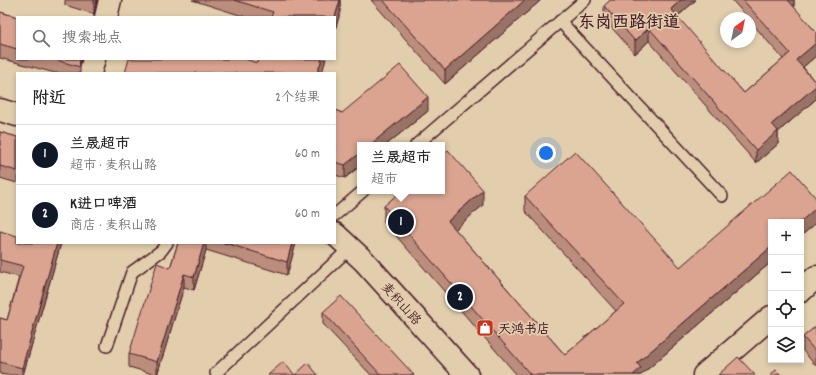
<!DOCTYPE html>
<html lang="zh">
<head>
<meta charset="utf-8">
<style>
	body { margin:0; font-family:Dekko,"LXGW WenKai TC",sans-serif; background:#f6f6f6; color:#222 }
	.controls { position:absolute; right:12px; bottom:12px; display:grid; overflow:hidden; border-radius:0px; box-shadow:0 2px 6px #0003 }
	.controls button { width:36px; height:36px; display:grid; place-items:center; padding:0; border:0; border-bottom:1px solid #e0e0e0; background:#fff; color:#222; font:20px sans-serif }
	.compass { position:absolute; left:720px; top:12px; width:36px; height:36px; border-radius:50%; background:#fff; box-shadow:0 2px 6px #0003; rotate:33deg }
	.you { position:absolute; left:546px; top:153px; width:14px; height:14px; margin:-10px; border:3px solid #fff; border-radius:50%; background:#1a73e8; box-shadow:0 0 0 6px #1a73e833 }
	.badge { display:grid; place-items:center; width:26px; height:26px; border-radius:50%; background:#111827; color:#fff; font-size:13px; font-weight:700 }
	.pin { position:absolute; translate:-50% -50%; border:2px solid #fff; box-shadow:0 1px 4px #0006 }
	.popup { position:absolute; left:357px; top:142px; width:88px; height:52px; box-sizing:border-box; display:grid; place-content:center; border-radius:0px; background:#fff; filter:drop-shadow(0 1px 3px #0005); font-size:13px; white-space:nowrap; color:#767676 }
	.popup b { font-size:15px; color:#222 }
	.popup::after { content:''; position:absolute; left:50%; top:100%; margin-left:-8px; border:8px solid transparent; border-top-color:#fff }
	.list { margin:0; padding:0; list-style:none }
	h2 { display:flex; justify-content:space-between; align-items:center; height:52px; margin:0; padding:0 16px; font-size:17px }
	h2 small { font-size:13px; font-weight:400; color:#767676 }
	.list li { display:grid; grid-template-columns:26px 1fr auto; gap:12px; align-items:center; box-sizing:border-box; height:60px; padding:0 16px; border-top:1px solid #e0e0e0 }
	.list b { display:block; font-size:15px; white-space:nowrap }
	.list p { margin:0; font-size:13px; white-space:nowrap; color:#767676 }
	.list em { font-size:13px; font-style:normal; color:#767676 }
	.icon { flex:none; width:22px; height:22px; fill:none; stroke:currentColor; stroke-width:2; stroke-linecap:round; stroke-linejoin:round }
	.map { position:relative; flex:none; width:816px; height:375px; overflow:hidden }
	.search { position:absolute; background:#fff; box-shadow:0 2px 6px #0003; left:16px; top:16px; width:320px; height:44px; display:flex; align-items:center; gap:10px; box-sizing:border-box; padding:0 14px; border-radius:0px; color:#767676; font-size:15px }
	.panel { position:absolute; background:#fff; box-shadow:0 2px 6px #0003; left:16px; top:72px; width:320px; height:172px; border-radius:0px }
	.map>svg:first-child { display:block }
</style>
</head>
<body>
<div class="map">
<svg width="816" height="375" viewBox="0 0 816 375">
	<rect width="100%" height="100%" fill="#e2cead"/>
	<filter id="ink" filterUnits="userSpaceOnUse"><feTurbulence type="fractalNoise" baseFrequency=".025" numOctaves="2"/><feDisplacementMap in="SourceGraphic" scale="8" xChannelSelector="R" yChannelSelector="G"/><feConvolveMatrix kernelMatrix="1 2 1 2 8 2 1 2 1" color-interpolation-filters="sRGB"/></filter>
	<g filter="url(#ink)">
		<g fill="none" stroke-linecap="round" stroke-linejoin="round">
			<g stroke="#4a1f2b" stroke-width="14">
				<path id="lane" d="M560 21 722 196
					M416 145 585 0
					M335 215 363 191
					M107 346 132 272 161 251 167 243
					M216 373 350 248"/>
			</g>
			<g stroke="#4a1f2b" stroke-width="25">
				<path id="street" d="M106 17 110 0
					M90 73 94 59"/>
			</g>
			<g stroke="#4a1f2b" stroke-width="25">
				<path id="secondary" d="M0 110 17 115
					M335 234 364 261 467 375
					M801 291 816 277
					M704 375 771 317"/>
			</g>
			<use href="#lane" stroke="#e2cead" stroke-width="11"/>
			<use href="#street" stroke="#e2cead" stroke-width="22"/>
			<use href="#secondary" stroke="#e2cead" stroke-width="22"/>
		</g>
		<path fill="#bb8d7c" stroke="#4a1f2b" d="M65 0H97L94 14 65 5Z
			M192 0H340V13L335 30V17H246Z
			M371 0H541L445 84Z
			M610 0H696L677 17 744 93 783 59 750 21V18H748L732 0H794V8L816 32V56L803 67 816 83V99L778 132V144L756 163 649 41 635 54 604 19V6Z
			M0 12 17 17V59H82L80 65V73H55L0 58Z
			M335 110 342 113 428 111 386 145H360V166L345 178 335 175Z
			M0 132 17 137V183L0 178Z
			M525 196 680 267 816 198V223L641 375H517L384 222V206L483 205 455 229 565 355 616 311 525 211Z
			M0 231 17 243H61L23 375H5L0 374V318L7 320 19 277 0 272Z
			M178 243H296L287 275 206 250 194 290 184 287 157 375 129 367V354L170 268Z
			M323 312 414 375H371L323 324Z
			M816 326V366L803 351V337Z"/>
		<path fill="#997365" stroke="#4a1f2b" d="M94 0H97L94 14Z
			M340 0V13L335 30V17Z
			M525 0H541L445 84V70Z
			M681 0H696L671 22V9Z
			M788 0H794V7L788 13Z
			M649 28V41L635 54V41Z
			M816 43V56L796 73V60Z
			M78 59H82L79 66Z
			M322 59H326L322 73H317Z
			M816 86V99L778 132V144L756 163V150L772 124Z
			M428 97V111L386 145H370Z
			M360 153V166L345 178V165Z
			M483 190V205L448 236V221Z
			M816 208V223L801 236V222H800Z
			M57 243H61L23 375H22V368Z
			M204 243H206V250L194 290V277Z
			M292 243H296L287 275V262Z
			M771 247V262L641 375H633L637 363Z
			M184 274V287L157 375V362Z"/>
		<path fill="#daa490" stroke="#4a1f2b" d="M234 0H340L335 17H271L273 12Z
			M383 0H525L445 70Z
			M610 0H681L671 9 744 93 790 53 743 0H788L816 32V43L796 60 816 83V86L772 124 778 131 756 150 649 28 635 41 604 6Z
			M0 12 17 17V49L0 44Z
			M53 59H79L80 67Z
			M129 59H245L257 63 258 59H322L317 73H125Z
			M400 65 428 97 370 145H360V153L345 165 335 162V110L342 113Z
			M0 132 17 137V171L0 166Z
			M448 150 483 190 448 221 565 355 624 304 525 196 575 151 680 267 792 170 816 198V208L800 222H771V247L637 363 641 368 633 375H531L384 206 401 191H442V156Z
			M0 231 17 236V243H57L22 368 0 362V318L7 320 23 266 0 260Z
			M178 243H204L194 277 184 274 157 362 129 354 157 263 170 268Z
			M225 243H292L287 262Z
			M341 296 414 375H381L323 312Z
			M816 326V352L803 337Z
			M738 357 755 375H718Z
			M283 362 295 375 308 363 318 375H268Z
			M776 370 781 375H770Z"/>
	</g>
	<defs>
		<g id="shop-square" transform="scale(0.9)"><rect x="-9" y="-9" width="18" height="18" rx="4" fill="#c8321e" stroke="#e2cead"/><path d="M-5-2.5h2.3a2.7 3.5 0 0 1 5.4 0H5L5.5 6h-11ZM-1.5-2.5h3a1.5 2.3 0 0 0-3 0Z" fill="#fff"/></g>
	</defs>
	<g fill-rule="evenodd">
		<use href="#shop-square" x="485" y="328"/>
	</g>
	<g text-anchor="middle" stroke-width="3.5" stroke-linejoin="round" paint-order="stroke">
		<g font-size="13" fill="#4a1f2b" stroke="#e2cead">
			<text transform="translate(402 303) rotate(48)" y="5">麦积山路</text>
		</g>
		<g font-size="13" font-weight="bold" fill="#4a1f2b" stroke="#e2cead" text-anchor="start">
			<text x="498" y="333">天鸿书店</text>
		</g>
		<g font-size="17" font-weight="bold" fill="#4a1f2b" stroke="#e2cead">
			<text x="629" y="27">东岗西路街道</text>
		</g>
	</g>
</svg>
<div class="controls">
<button>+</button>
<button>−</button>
<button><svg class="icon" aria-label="locate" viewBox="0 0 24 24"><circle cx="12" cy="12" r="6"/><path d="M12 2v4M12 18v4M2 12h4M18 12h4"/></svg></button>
<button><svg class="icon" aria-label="layers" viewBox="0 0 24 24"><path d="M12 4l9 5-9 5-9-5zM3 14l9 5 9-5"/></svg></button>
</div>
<svg class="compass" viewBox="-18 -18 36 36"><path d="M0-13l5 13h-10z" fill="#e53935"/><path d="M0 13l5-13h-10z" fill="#767676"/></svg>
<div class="you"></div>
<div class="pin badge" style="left:401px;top:222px">1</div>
<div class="popup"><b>兰晟超市</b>超市</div>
<div class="pin badge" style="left:460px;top:297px">2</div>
<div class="search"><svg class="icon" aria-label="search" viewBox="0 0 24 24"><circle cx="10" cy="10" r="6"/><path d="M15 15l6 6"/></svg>搜索地点</div>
<section class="panel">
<h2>附近<small>2个结果</small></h2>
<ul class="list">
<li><span class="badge">1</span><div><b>兰晟超市</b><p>超市 · 麦积山路</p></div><em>60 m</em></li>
<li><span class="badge">2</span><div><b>K进口啤酒</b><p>商店 · 麦积山路</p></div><em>60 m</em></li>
</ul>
</section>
</div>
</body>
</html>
